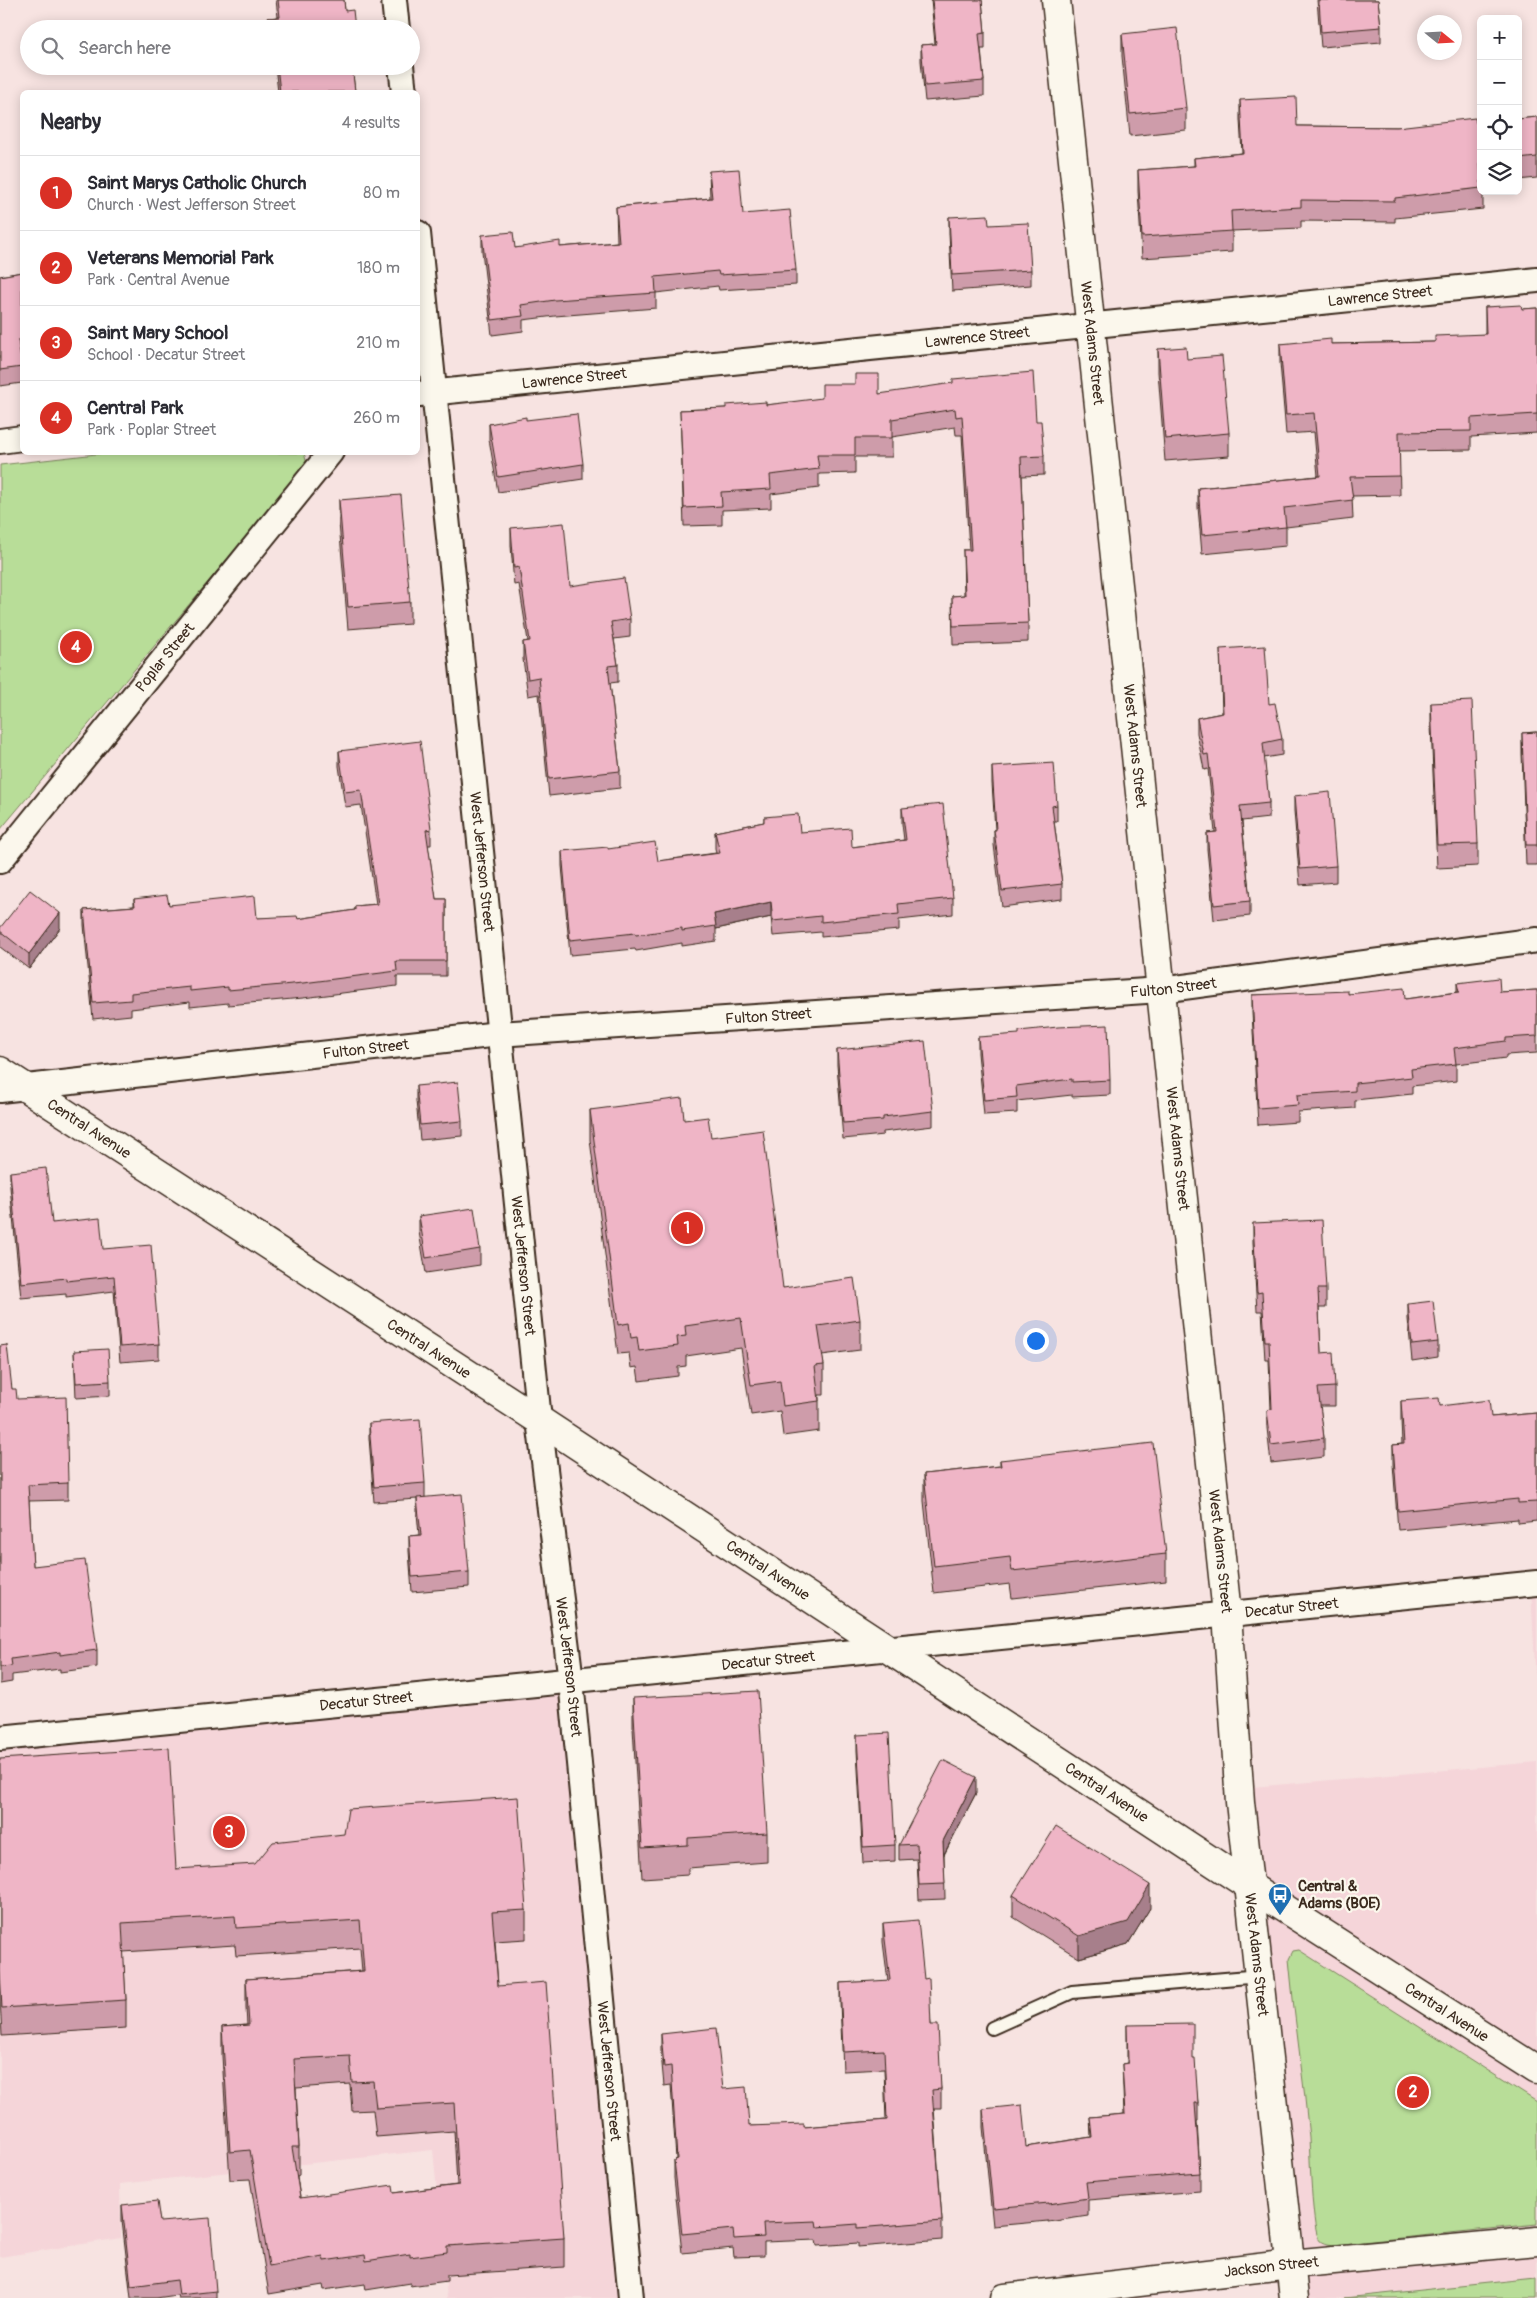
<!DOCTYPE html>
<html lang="en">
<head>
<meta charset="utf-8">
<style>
	body { margin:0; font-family:Pangolin,sans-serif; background:#f7f7f7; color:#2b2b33 }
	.controls { position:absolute; right:15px; top:15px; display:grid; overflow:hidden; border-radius:8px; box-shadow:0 2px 12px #0003 }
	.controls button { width:45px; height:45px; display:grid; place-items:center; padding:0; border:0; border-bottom:1px solid #e1e1e2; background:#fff; color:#2b2b33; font:25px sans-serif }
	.compass { position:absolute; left:1417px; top:15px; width:45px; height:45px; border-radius:50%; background:#fff; box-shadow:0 2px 12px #0003; rotate:108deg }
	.you { position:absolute; left:1035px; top:1340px; width:18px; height:18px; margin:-12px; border:4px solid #fff; border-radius:50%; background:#1a73e8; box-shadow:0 0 0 8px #1a73e833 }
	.badge { display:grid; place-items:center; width:32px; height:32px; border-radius:50%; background:#d93025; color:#fff; font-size:16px; font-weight:700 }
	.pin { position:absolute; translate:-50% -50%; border:2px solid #fff; box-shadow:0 1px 5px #0006 }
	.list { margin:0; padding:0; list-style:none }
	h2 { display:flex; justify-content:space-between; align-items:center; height:65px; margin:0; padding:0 20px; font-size:21px }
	h2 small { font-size:16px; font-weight:400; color:#7c7c81 }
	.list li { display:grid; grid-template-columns:32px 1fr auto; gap:15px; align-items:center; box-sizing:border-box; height:75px; padding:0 20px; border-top:1px solid #e1e1e2 }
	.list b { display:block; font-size:19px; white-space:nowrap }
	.list p { margin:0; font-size:16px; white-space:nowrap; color:#7c7c81 }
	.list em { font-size:16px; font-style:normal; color:#7c7c81 }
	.icon { flex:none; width:28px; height:28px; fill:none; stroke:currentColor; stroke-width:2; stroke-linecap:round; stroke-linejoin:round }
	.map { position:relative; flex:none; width:1537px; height:2298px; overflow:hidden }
	.search { position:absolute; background:#fff; box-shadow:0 2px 12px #0003; left:20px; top:20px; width:400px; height:55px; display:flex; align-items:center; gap:12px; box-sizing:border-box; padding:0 18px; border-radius:28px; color:#7c7c81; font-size:19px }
	.panel { position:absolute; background:#fff; box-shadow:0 2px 12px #0003; left:20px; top:90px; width:400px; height:365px; border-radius:8px }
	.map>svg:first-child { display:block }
</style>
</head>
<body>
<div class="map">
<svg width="1537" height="2298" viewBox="0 0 1537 2298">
	<rect width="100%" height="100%" fill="#f7e3e1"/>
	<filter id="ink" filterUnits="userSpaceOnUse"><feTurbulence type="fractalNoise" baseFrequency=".02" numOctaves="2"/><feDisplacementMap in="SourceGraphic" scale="10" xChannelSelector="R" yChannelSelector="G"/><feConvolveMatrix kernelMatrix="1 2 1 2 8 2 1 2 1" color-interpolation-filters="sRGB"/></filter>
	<g filter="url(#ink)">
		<path fill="#f5d5d9" d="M1530 1571H1537V1703Z
			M561 1690 621 2298H447L433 2150 120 2184 121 2238 0 2257V1747Z
			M1537 1762V2298H1303L1252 1787Z"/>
		<path fill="#b8dd98" stroke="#7a845b" d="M114 452 304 453 307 464 0 830V465Z
			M1299 1950 1537 2102V2224L1343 2244C1334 2245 1323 2246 1318 2237 1312 2224 1310 2157 1309 2138 1304 2079 1294 2019 1289 1959L1293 1951Z
			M1537 2278V2298H1344Z"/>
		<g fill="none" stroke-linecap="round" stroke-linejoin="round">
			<g stroke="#3b2a1e" stroke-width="16">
				<path id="lane" d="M992 2028 1072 1992 1260 1976"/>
			</g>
			<g stroke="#3b2a1e" stroke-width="28">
				<g id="street">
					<path d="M394 0 397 29"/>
					<path d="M401 66 404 92"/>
					<path id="s1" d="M418 233 539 1420 571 1681 631 2298"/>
					<path id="s2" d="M419 394 1537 280"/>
					<path d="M0 441 22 438"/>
					<path id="s3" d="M0 861 331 452"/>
					<path id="s4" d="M0 1090 499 1034 1161 990 1537 940"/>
					<path id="s5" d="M0 1738 1537 1583"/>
				</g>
			</g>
			<g stroke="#3b2a1e" stroke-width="31">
				<g id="secondary">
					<path id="s6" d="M1056 0 1227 1614 1240 1802 1294 2298"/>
					<path id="s7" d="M0 1071 539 1420 1251 1887 1537 2070"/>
					<path id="s8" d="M1005 2298 1291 2264 1537 2241"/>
				</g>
			</g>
			<use href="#lane" stroke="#fbf7ec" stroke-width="12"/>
			<use href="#street" stroke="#fbf7ec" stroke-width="24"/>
			<use href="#secondary" stroke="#fbf7ec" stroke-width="28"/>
		</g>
		<path fill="#ce9caa" stroke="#3b2a1e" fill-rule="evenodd" d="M276 0H344L345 11 355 29H267V18L278 17Z
			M931 0H982L985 33V49H981L984 81V96L925 101 921 61V45L935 44Z
			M1317 0H1378L1381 27V42L1321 47Z
			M1122 34 1186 108V130L1130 136 1122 56Z
			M275 66H352L355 92H278Z
			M1240 100 1297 126 1397 127 1481 123V191H1483V209L1395 218V222L1301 221V228L1232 231V252L1142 258 1138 191V170L1194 166V158L1242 153 1240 120Z
			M1537 117V178L1518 180V119Z
			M709 171 743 214 796 270V285L719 290 718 286 656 293V308L555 316 523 320V331L492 335 482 251V235L515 248 560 247 617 242 616 207 710 198Z
			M949 217 989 225 1031 270V285L952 291 949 233Z
			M22 272V356H20L22 367V383L0 386V276Z
			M1485 307 1522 309 1537 308V433L1471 437V450L1399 451 1400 495 1352 496 1353 519 1286 527V546L1202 554 1198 507V488L1318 476 1314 432 1286 434 1280 363V344H1331L1435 342 1485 334Z
			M1158 349 1187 359 1229 433V456L1165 461 1158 372Z
			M879 394 1036 421 1044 456V475L1022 476 1028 623V642L953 645 952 596 964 595 963 550H969L962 435H956L955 427 892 437V457H855V473L819 474V488L771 494V508L722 510V525L684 526 680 410 726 408 766 405Z
			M526 420 583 464V479L498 492 489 439V424Z
			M339 500 410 602V624L348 629 339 523Z
			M511 528 570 586 630 619V637L614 639 618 665V682L610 683 620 771V788L549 796 539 694 528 696 523 659V642L528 641 519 584 514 585 511 546Z
			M1220 649 1269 704 1282 739V755L1264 758 1269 803V818L1242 821 1250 901V916L1214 920 1207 849V833L1215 832 1208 769 1204 770 1197 733V718L1222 713Z
			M1431 703 1478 844V866L1437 868 1431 725Z
			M1537 732V865H1526L1522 753V733Z
			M339 751 431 829V845H428L436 899H446V976H397V986L303 998 228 1005V1003L190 1007V1002L131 1009V1015L93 1019 84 925V910L134 906V899L169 905 257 918 298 919 355 910V906L376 904 361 805 345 807 339 766Z
			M992 767 1057 805V821H1054L1062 884V899L1002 907 994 845V830H995L992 783Z
			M1294 796 1336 866V882L1300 885 1294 811Z
			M902 808 953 898V914L899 920V930L821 937V932L773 936 771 917 716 929V941L682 946V943L636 951 635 949 570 955 562 866V851L608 849 658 861 716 853 715 848V832L764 822V817L800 832 852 847 904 840 902 824Z
			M0 928H60L29 969 0 947Z
			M1457 983 1500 992 1537 990V1053L1506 1055V1058L1456 1064V1081L1412 1086V1094L1355 1100V1108L1298 1112V1122L1258 1125 1252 1012V995L1348 994 1405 999 1457 992Z
			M978 1037 1110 1080V1095L1072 1097V1095L1017 1101V1113L984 1115 978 1053Z
			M837 1050 933 1111V1126L883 1132V1135L843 1139 837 1065Z
			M416 1086 462 1121V1136L420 1140 416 1101Z
			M590 1110 684 1120 711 1137 783 1288 860 1320V1350L822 1355 824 1365V1395H819V1431L783 1436 780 1411 751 1415 741 1348 686 1356V1366L678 1367V1376L639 1381 637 1367 631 1368 629 1353 618 1354 590 1140Z
			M10 1172 52 1223 103 1249 159 1344V1359L120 1362 114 1291 66 1297V1294L21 1298 10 1187Z
			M419 1216 480 1249V1265L426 1273 419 1232Z
			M1253 1223 1326 1289V1308H1319L1321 1353 1335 1387V1406H1320L1324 1438V1457L1271 1463 1267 1428V1410L1271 1409 1269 1360H1265L1262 1311H1257L1253 1242Z
			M1408 1304 1438 1342V1357L1412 1361 1408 1319Z
			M0 1346 12 1389 17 1399 68 1483V1500L29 1501 33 1566 97 1650V1667L60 1672V1669L12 1675V1682L0 1684Z
			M74 1351 110 1381V1396L76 1398Z
			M1401 1401 1440 1406 1491 1417 1537 1413V1521L1518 1523V1519L1398 1530 1393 1464V1445L1402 1444 1401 1420Z
			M369 1423 425 1483V1497L469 1572V1587L412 1592 409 1551V1536L419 1535 417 1513V1499L374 1502 369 1438Z
			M1000 1460 1166 1554V1581L1012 1598 1010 1584 934 1593 924 1501V1474L1000 1466Z
			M633 1698 767 1833V1862L688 1868V1875L642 1878 633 1728Z
			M857 1735 895 1845V1861L863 1863 857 1750Z
			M0 1759 176 1869 526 1910V1939L495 1941 498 1986 564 2238V2267L447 2275V2281L410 2286V2283L366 2290 365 2284 324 2290 323 2285 269 2294 250 2179 230 2180 222 2056V2027L247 2025 246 2008V1979L362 1971 360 1948 236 1956 235 1945 123 1952 126 2000V2028L2 2036 0 2000ZM350 2084 352 2111 373 2110 376 2137 454 2131 457 2185 394 2193 300 2198 297 2176 299 2175V2147L296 2088Z
			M976 1793 944 1855 945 1899 919 1900 917 1859 899 1860V1845Z
			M1013 1895 1150 1908 1128 1944 1079 1958 1013 1917Z
			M883 1923 924 1979 941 2089V2108H934L942 2221V2240L858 2247V2243L817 2246 816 2240 764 2242V2256L734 2257 733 2248 682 2253 674 2178V2160L676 2159 671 2085 664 2086 661 2053V2034L723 2089 749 2126 804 2127 886 2120 884 2069 843 2071 840 2002V1983L888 1981 883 1942Z
			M1127 2025 1193 2059 1198 2103V2121H1197L1200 2173V2191L1088 2200V2216L1048 2222V2221L993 2226 983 2127V2109L1026 2147 1091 2137 1090 2117 1124 2114 1122 2064 1127 2063Z
			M122 2205 160 2222 216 2291V2298H178L177 2295 156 2298H131L122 2221Z"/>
		<path fill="#a77f8b" stroke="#3b2a1e" d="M771 902V917L716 929 714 914Z
			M60 913V928L29 969V954Z
			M976 1777V1793L943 1856V1841Z
			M1150 1885V1908L1128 1944 1079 1958V1936Z"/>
		<path fill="#efb5c6" stroke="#3b2a1e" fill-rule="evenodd" d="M278 0H344L345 11 353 10 355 29H268L267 18 280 17Z
			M932 0H982L985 33 979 34 984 81 925 86 921 45 936 44Z
			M1319 0H1378L1381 27 1321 32Z
			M1177 28 1186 108 1130 114 1122 34Z
			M277 66H352L355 91 350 92H280Z
			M1296 97 1297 126 1397 127 1475 118 1476 123H1481V163H1480L1481 188 1395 198V201L1301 200V207L1231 211 1232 231 1142 237 1138 170 1195 166 1194 158 1243 153 1240 100Z
			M1537 117V157L1518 159V119Z
			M739 169 743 214 790 210 796 270 719 275 718 271 655 277 656 293 555 300 521 305 523 316 492 320 482 235 513 232 515 248 560 241V247L619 242 616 207 712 198 709 171Z
			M988 215 989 225 1028 223 1031 270 952 275 949 217Z
			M22 272V340H18L22 367 0 370V276Z
			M1521 305 1522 309 1537 308V414L1471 418V431L1399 432 1400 476 1350 477 1353 500 1284 508 1286 527 1202 535 1198 488 1320 476 1314 413 1286 415 1280 344 1331 339V344L1435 342V336L1486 334 1485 307Z
			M1186 347 1187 359 1222 356 1229 433 1165 439 1158 349Z
			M1033 372 1036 421H1041L1044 456 1021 457 1028 623 953 626 952 596 965 595 963 550H971L962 416 956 417 955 409 892 419V438H855V455H817L819 469 770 475 771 489 721 492 722 506 684 508 680 410 726 408V405L766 402V405L822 398V384H855V374H879V394L953 383V379Z
			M577 414 583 464 498 477 489 424 526 417V420Z
			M401 495 410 602 348 607 339 500Z
			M564 523 570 586 624 578 630 619 611 622 618 665 608 666 620 771 549 779 539 677 528 679 523 642 530 641 519 567 514 568 511 528Z
			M1265 646 1269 704 1275 703 1282 739 1263 743 1269 803 1240 806 1250 901 1214 905 1207 833 1217 832 1208 754 1204 755 1197 718 1223 713 1220 649Z
			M1472 701 1478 844 1437 845 1431 703Z
			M1537 732V845H1526L1522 733Z
			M420 741 431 829 426 830 436 899H446V961H396L397 971 303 983 228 990V987L190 991V987L131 993V1000L93 1003 84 910 135 906 134 899 167 895 169 905 255 896 257 918 297 916 298 919 355 910V906L378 904 361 790 345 792 339 751Z
			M1054 763 1057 805 1052 806 1062 884 1002 891 994 830H996L992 767Z
			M1330 792 1336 866 1300 869 1294 796Z
			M943 804 953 898 898 904 899 914 821 922V916L773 921 771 902 714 914 716 926 682 931V928L636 935 635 933 570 940 562 851 608 847V849L655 842 658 861 720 853 715 832 764 822V817L798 814 800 832 851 828 852 847 906 840 902 808Z
			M30 890 60 913 29 954 0 931V928Z
			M1499 978 1500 992 1537 990V1036L1506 1038V1041L1454 1048 1456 1064 1411 1069 1412 1077 1355 1083V1091L1297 1095 1298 1105 1258 1108 1252 995 1348 991V994L1404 988 1405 999 1459 992 1457 983Z
			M1108 1025 1110 1080 1072 1082V1079L1016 1086 1017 1097 984 1100 978 1037 1019 1034V1031L1058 1027Z
			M925 1041 933 1111 883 1117V1120L843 1123 837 1050Z
			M458 1082 462 1121 420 1125 416 1086Z
			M682 1098 684 1120 708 1117 711 1137 763 1130 783 1288 854 1278 860 1320 818 1326 824 1365 815 1366 819 1401 783 1406 780 1381 751 1385 741 1318 685 1326 686 1336 677 1337 678 1346 639 1351 637 1337 631 1338 629 1323 618 1325 590 1110Z
			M46 1168 52 1223 100 1218 103 1249 151 1245 159 1344 120 1347 114 1276 66 1281V1278L21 1283 10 1172Z
			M474 1208 480 1249 426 1258 419 1216Z
			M1322 1220 1326 1289H1318L1321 1353 1333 1352 1335 1387 1318 1388 1324 1438 1271 1445 1267 1410 1272 1409 1269 1341H1265L1262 1292 1257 1293 1253 1223Z
			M1433 1301 1438 1342 1412 1345 1408 1304Z
			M7 1345 12 1389H16L17 1399 66 1397 68 1483 28 1485 33 1566 85 1560 97 1650 60 1655V1652L11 1659 12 1666 0 1667V1346Z
			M108 1349 110 1381 76 1383 74 1351Z
			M1439 1398 1440 1406 1489 1400 1491 1417 1537 1413V1502L1518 1503V1499L1398 1511 1393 1445 1404 1444 1401 1401Z
			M420 1419 425 1483 374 1487 369 1423Z
			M1153 1443 1166 1554 1012 1571 1010 1557 934 1566 924 1474 1001 1466 1000 1460Z
			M462 1494 469 1572 412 1577 409 1536 421 1535 417 1498Z
			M758 1691 767 1833 688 1838V1845L642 1848 633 1698Z
			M889 1733 895 1845 863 1847 857 1735Z
			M169 1748 176 1869 255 1864 273 1842 344 1834 348 1809 518 1797 526 1910 492 1912 498 1986 546 1982 564 2238 447 2246V2252L410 2257V2254L366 2261 365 2255 324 2261 323 2256 269 2266 250 2150 230 2152 222 2027 249 2025 246 1979 364 1971 360 1920 236 1928 235 1916 122 1923 126 2000 2 2008 0 1971V1759ZM350 2056 352 2082 373 2081 376 2108 454 2103 459 2185 394 2193 393 2185 300 2198 292 2147H299L294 2059Z
			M943 1760 976 1777 943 1841 945 1884 919 1885 917 1844 899 1845Z
			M1056 1826 1150 1885 1128 1922 1079 1936 1013 1895Z
			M918 1920 924 1979 929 1978 931 2025H938L941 2089 932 2090 942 2221 858 2228V2224L817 2227 816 2221 763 2223 764 2237 734 2239 733 2229 682 2234 674 2160 677 2159 671 2066 664 2067 661 2034 716 2028 723 2089 746 2087 749 2126 804 2124V2127L887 2120 884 2050 843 2052 840 1983 890 1980 883 1923Z
			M1193 2024V2059H1195L1198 2103H1195L1200 2173 1086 2182 1088 2198 1048 2204V2203L993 2208 983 2109 1022 2105 1026 2147 1092 2137 1090 2117 1125 2114 1122 2064 1128 2063 1127 2025Z
			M157 2201 160 2222 210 2218 216 2291 179 2295 177 2280 131 2286 122 2205Z"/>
	</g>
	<defs>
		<g id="bus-pin" transform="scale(1.25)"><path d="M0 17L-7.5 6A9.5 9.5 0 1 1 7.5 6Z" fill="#1f6fb2" stroke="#fbf7ec"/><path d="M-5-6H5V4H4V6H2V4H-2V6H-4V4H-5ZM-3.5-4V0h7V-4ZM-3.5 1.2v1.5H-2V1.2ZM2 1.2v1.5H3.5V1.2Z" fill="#fff"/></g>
	</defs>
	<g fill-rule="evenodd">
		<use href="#bus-pin" x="1280" y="1895"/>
	</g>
	<g text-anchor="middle" stroke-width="4.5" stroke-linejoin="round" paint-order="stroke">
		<g font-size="15" fill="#3b2a1e" stroke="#fbf7ec">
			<text dy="5" stroke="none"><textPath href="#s2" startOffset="966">Lawrence Street</textPath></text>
			<text dy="5" stroke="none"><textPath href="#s2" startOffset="561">Lawrence Street</textPath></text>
			<text dy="5" stroke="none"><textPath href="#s6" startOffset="345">West Adams Street</textPath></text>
			<text dy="5" stroke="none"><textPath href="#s2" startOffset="156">Lawrence Street</textPath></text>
			<text dy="5" stroke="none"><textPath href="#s3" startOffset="262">Poplar Street</textPath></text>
			<text dy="5" stroke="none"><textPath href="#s6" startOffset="750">West Adams Street</textPath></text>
			<text dy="5" stroke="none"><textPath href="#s1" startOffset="632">West Jefferson Street</textPath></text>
			<text dy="5" stroke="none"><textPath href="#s4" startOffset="1178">Fulton Street</textPath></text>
			<text dy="5" stroke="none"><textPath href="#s4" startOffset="772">Fulton Street</textPath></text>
			<text dy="5" stroke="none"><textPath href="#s4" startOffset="368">Fulton Street</textPath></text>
			<text dy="5" stroke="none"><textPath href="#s7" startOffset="106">Central Avenue</textPath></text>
			<text dy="5" stroke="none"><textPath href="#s6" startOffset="1155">West Adams Street</textPath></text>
			<text dy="5" stroke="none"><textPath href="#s1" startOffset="1038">West Jefferson Street</textPath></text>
			<text dy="5" stroke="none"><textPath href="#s7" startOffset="511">Central Avenue</textPath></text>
			<text dy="5" stroke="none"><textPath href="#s6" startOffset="1560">West Adams Street</textPath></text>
			<text dy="5" stroke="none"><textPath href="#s7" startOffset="916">Central Avenue</textPath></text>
			<text dy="5" stroke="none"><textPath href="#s5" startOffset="1298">Decatur Street</textPath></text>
			<text dy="5" stroke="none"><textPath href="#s5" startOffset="772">Decatur Street</textPath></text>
			<text dy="5" stroke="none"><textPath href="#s1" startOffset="1442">West Jefferson Street</textPath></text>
			<text dy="5" stroke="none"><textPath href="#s5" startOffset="368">Decatur Street</textPath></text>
			<text dy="5" stroke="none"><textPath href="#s7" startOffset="1321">Central Avenue</textPath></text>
			<text dy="5" stroke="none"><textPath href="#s6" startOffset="1965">West Adams Street</textPath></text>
			<text dy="5" stroke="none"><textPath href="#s7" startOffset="1726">Central Avenue</textPath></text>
			<text dy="5" stroke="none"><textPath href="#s1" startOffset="1848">West Jefferson Street</textPath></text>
			<text dy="5" stroke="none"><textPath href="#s8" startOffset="268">Jackson Street</textPath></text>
		</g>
		<g font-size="15" font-weight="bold" fill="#3b2a1e" stroke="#fbf7ec" text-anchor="start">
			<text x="1298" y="1891">Central &amp;<tspan x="1298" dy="17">Adams (BOE)</tspan></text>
		</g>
	</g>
</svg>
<div class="controls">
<button>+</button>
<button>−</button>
<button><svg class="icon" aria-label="locate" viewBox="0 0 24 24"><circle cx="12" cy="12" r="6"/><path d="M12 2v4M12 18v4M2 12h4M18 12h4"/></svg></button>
<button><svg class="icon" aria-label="layers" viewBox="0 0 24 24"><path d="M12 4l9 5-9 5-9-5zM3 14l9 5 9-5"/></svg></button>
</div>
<svg class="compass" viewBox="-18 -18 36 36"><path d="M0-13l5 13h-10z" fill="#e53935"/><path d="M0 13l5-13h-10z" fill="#7c7c81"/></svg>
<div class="you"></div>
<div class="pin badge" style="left:687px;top:1228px">1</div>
<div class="pin badge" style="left:1413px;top:2092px">2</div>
<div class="pin badge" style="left:229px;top:1832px">3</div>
<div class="pin badge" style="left:76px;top:647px">4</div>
<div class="search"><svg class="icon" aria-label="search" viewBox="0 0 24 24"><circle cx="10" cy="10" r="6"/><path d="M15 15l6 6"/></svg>Search here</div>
<section class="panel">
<h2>Nearby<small>4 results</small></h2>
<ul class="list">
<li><span class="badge">1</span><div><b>Saint Marys Catholic Church</b><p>Church · West Jefferson Street</p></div><em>80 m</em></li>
<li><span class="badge">2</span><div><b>Veterans Memorial Park</b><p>Park · Central Avenue</p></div><em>180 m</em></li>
<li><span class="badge">3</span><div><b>Saint Mary School</b><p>School · Decatur Street</p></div><em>210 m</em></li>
<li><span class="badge">4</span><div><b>Central Park</b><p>Park · Poplar Street</p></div><em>260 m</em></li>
</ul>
</section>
</div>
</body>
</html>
